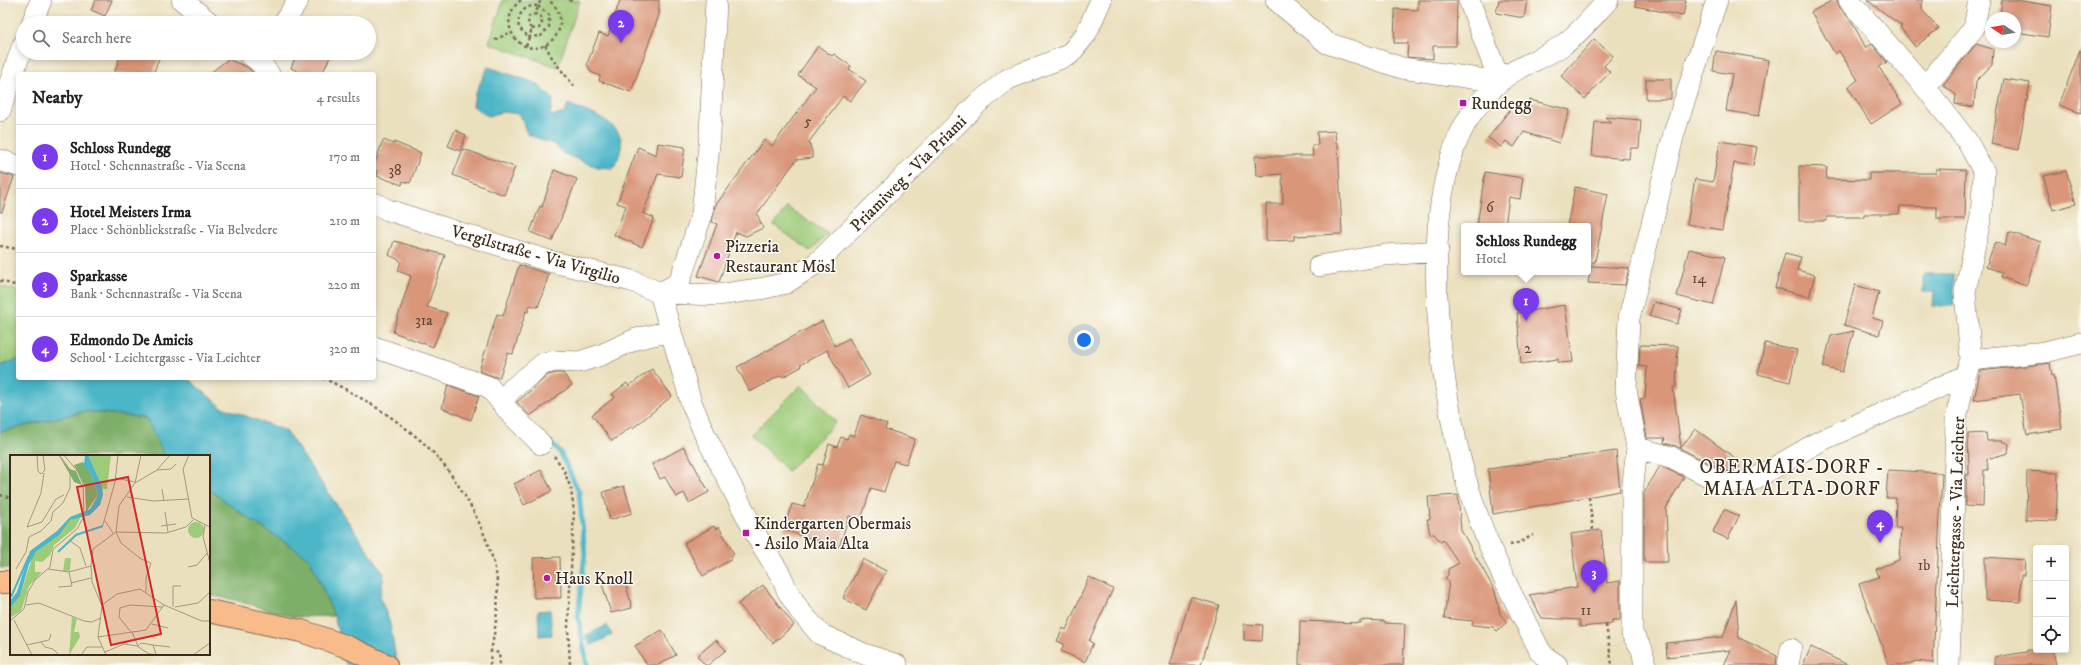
<!DOCTYPE html>
<html lang="en">
<head>
<meta charset="utf-8">
<style>
	body { margin:0; font-family:"IM FELL DW Pica",serif; background:#f2f2f2; color:#202124 }
	.controls { position:absolute; right:12px; bottom:12px; display:grid; overflow:hidden; border-radius:4px; box-shadow:0 2px 6px #0003 }
	.controls button { width:36px; height:36px; display:grid; place-items:center; padding:0; border:0; border-bottom:1px solid #e0e0e0; background:#fff; color:#202124; font:20px sans-serif }
	.compass { position:absolute; left:1985px; top:12px; width:36px; height:36px; border-radius:50%; background:#fff; box-shadow:0 2px 6px #0003; rotate:282deg }
	.you { position:absolute; left:1084px; top:340px; width:14px; height:14px; margin:-10px; border:3px solid #fff; border-radius:50%; background:#1a73e8; box-shadow:0 0 0 6px #1a73e833 }
	.badge { display:grid; place-items:center; width:26px; height:26px; border-radius:50%; background:#7c3aed; color:#fff; font-size:13px; font-weight:700 }
	.pin { position:absolute; translate:-50% -33px; filter:drop-shadow(0 1px 2px #0008) }
	.pin::after { content:''; position:absolute; top:21px; width:14px; height:12px; background:inherit; clip-path:polygon(0 0,100% 0,50% 100%) }
	.popup { position:absolute; left:1461px; top:223px; width:130px; height:52px; box-sizing:border-box; display:grid; place-content:center; border-radius:4px; background:#fff; filter:drop-shadow(0 1px 3px #0005); font-size:13px; white-space:nowrap; color:#757577 }
	.popup b { font-size:15px; color:#202124 }
	.popup::after { content:''; position:absolute; left:50%; top:100%; margin-left:-8px; border:8px solid transparent; border-top-color:#fff }
	.list { margin:0; padding:0; list-style:none }
	h2 { display:flex; justify-content:space-between; align-items:center; height:52px; margin:0; padding:0 16px; font-size:17px }
	h2 small { font-size:13px; font-weight:400; color:#757577 }
	.list li { display:grid; grid-template-columns:26px 1fr auto; gap:12px; align-items:center; box-sizing:border-box; height:64px; padding:0 16px; border-top:1px solid #e0e0e0 }
	.list b { display:block; font-size:15px; white-space:nowrap }
	.list p { margin:0; font-size:13px; white-space:nowrap; color:#757577 }
	.list em { font-size:13px; font-style:normal; color:#757577 }
	.icon { flex:none; width:22px; height:22px; fill:none; stroke:currentColor; stroke-width:2; stroke-linecap:round; stroke-linejoin:round }
	.map { position:relative; flex:none; width:2081px; height:665px; overflow:hidden }
	.search { position:absolute; background:#fff; box-shadow:0 2px 6px #0003; left:16px; top:16px; width:360px; height:44px; display:flex; align-items:center; gap:10px; box-sizing:border-box; padding:0 14px; border-radius:22px; color:#757577; font-size:15px }
	.panel { position:absolute; background:#fff; box-shadow:0 2px 6px #0003; left:16px; top:72px; width:360px; height:308px; border-radius:4px }
	.map>svg:first-child { display:block }
</style>
</head>
<body>
<div class="map">
<svg width="2081" height="665" viewBox="0 0 2081 665">
	<rect width="100%" height="100%" fill="#fdfcf7"/>
	<filter id="ink" filterUnits="userSpaceOnUse"><feTurbulence type="fractalNoise" baseFrequency=".025" numOctaves="2"/><feDisplacementMap in="SourceGraphic" scale="8" xChannelSelector="R" yChannelSelector="G"/><feConvolveMatrix kernelMatrix="1 2 1 2 8 2 1 2 1" color-interpolation-filters="sRGB"/></filter>
	<filter id="wash" filterUnits="userSpaceOnUse"><feTurbulence type="fractalNoise" baseFrequency=".012" numOctaves="4" result="noise"/><feDisplacementMap in="SourceGraphic" scale="16" xChannelSelector="R" yChannelSelector="G"/><feGaussianBlur stdDeviation="0.9" result="paint"/><feColorMatrix in="noise" values="0 0 0 0 0 0 0 0 0 0 0 0 0 0 0 0 0 1.4 0 .05"/><feComposite in="paint" operator="in"/></filter>
	<g filter="url(#wash)">
		<rect width="100%" height="100%" fill="#ebe0be"/>
		<path fill="#9dcb78" stroke="#6c7a4b" d="M503 0H580L558 67 489 43Z
			M787 207 828 234 810 251 774 225Z
			M0 286 18 291V359L0 366Z
			M801 385 836 422 788 471 751 435Z"/>
		<path fill="#7eaf68" stroke="#5c6c43" d="M85 411 146 418 163 453 167 456H11V568H0V432Z
			M209 489 242 514 310 558 334 616 293 617 235 600 209 595Z"/>
		<path fill="#4bb6c8" stroke="#437073" d="M488 67 536 83 553 99 550 116 565 113 568 104C599 118 639 125 613 168L598 167 584 162 563 153 555 145 527 134 520 114 503 112 488 116 473 106 475 94Z
			M1923 274H1954V306H1933L1934 292H1923Z
			M18 359V378H187L222 407 286 431 384 574 380 597 390 624 397 665H346L334 616 310 559 242 514 209 489V456H167L163 453 146 418 85 411 0 432V366Z
			M550 610 552 635 539 636 538 611Z
			M607 625 612 635 591 645 585 636Z"/>
		<g fill="none" stroke-linecap="round" stroke-linejoin="round">
			<path stroke="#4bb6c8" stroke-width="5" d="M547 440 560 452 579 492 585 553 578 616 587 665"/>
		</g>
		<g id="blocks">
			<path fill="#d99679" d="M96 0H112L105 16 91 10Z
				M620 0H659V15L631 92 599 81 600 76 591 72 587 64 599 33 608 36Z
				M1418 0H1457L1456 46H1433V59L1407 57 1408 43H1394L1395 9 1418 10Z
				M1499 0H1527L1524 18 1496 13Z
				M1636 0H1686L1683 16 1635 6Z
				M1833 0H1837L1840 8 1852 22 1866 48 1872 44 1887 62 1879 67 1902 104 1871 124 1848 87 1858 80 1839 51 1835 54 1811 12Z
				M1867 0H1922V10L1939 28 1915 47 1900 27 1902 26Z
				M2002 0H2016L2052 6 2048 37 2022 33 2015 40V18H2000Z
				M1594 39 1613 56 1604 66 1610 72 1585 99 1561 76Z
				M1976 44 1993 49 1992 65 1976 81 1974 107 1955 104 1956 95 1943 85Z
				M818 46 832 56 834 54 851 66 849 69 866 81 850 101 843 96 809 142 812 152V158L796 160 757 214 763 228 746 236 736 232 719 282 698 276 717 224 712 222 715 206 764 140 772 146 816 87 798 75Z
				M2080 50 2081 51V113L2059 105Z
				M1716 51 1769 60 1759 116 1726 111 1732 74 1713 71Z
				M121 53H161L153 74H114Z
				M297 53H332L322 74H304L291 68Z
				M228 59 247 67 254 74H209Z
				M1646 79H1671V99H1646Z
				M2004 79 2030 83 2018 150 1991 144Z
				M1530 100 1570 110 1559 143 1524 132 1514 147 1506 141 1501 147 1488 138 1512 107 1524 110Z
				M1605 117 1641 120 1639 148H1630L1629 159 1592 156 1595 122 1612 123Z
				M455 130 466 135 460 151 448 146Z
				M1335 131 1336 143H1338L1342 234 1294 236V240L1266 241V204H1283L1282 174 1256 176 1255 156H1313L1312 145H1318L1317 132Z
				M383 140 394 144V142L421 153 410 183 403 181 402 185 377 176 378 171 374 169V166Z
				M1720 141 1757 147 1753 166 1734 163 1722 230 1687 224 1695 179 1713 182Z
				M658 143 685 147 681 177 658 174 643 213 654 218 642 247 614 235 626 206 617 203 638 147 656 155Z
				M463 149 515 167 504 195 453 175Z
				M1799 166 1827 167 1826 179 1869 180V173H1936V169L1966 170 1965 219H1937V207L1900 206 1899 214H1864V217H1826V221H1799Z
				M554 170 577 179 552 241 530 232 540 206 542 207Z
				M2066 171 2076 204 2053 210 2043 176Z
				M1485 172 1523 178 1520 199 1509 197 1505 226H1477Z
				M0 173 14 177 2 212H0Z
				M1575 187 1608 194 1595 262H1588V226H1567Z
				M2009 232 2041 242 2026 286 2001 277 2002 272 1986 267 1995 242 2005 246Z
				M394 241 445 255 427 307 447 313 433 347 393 332 411 276 398 271 401 261 389 255Z
				M1689 249 1725 257 1713 305 1677 296Z
				M1785 253 1801 257 1797 270 1815 275 1809 297 1775 288Z
				M519 265 549 274 538 307 530 305 528 312 526 311 513 354 508 353 499 378 479 371 497 314 503 316Z
				M1591 266 1629 268 1625 285 1588 283Z
				M1855 285 1879 292 1872 318 1883 321 1879 335 1844 325Z
				M1654 302 1682 310 1677 324 1649 316Z
				M1565 305 1573 362 1558 363V359L1521 364 1517 313Z
				M822 321 835 346 849 338 870 375 848 388 827 350 800 365 801 367 783 377 781 375 750 392 737 367Z
				M1854 331 1842 372 1823 367 1831 336Z
				M1765 343 1797 350 1790 382 1758 374Z
				M1640 345 1678 346 1676 387H1673L1681 448 1695 429 1741 462 1735 470 1726 472 1676 446 1664 443 1665 438H1647L1640 399 1645 398 1647 367 1639 366Z
				M2050 363 2052 376 2054 375 2062 429 2027 435 2020 394 1974 400 1980 371Z
				M652 369 672 396 633 428 632 426 612 441 592 415 615 397 612 394 627 383 629 386Z
				M556 373H563L572 385 530 416 517 402 548 375Z
				M448 385 479 396 471 420 442 408Z
				M861 415 887 424 885 429 915 439 906 464 894 461 884 492 871 488 861 520 849 516 839 547 783 530 792 504 804 507 818 464 823 465 829 444 837 447 841 437 847 439 849 434 854 436Z
				M1986 433 1987 441H2001L2009 444 2008 453 1987 459 1988 470H1984L1983 507 1966 506V475H1969L1968 434Z
				M684 447 709 492 689 503 684 493 676 497 665 477 660 479 652 464Z
				M1616 451 1620 491 1493 514 1488 469Z
				M1660 466 1684 477 1666 508 1668 562H1644V493Z
				M541 470 552 491 524 505 514 484Z
				M1888 470 1942 473 1933 663 1916 661 1905 665H1889L1859 584 1879 577 1876 569 1899 560 1901 528H1895L1896 498H1886Z
				M2027 471 2058 473 2056 521 2026 520Z
				M624 486 632 513 610 520 603 492Z
				M1458 495 1461 530 1495 591 1500 614 1507 622 1497 631 1493 627 1472 625 1473 621 1444 618 1449 581 1445 578 1448 575V569L1459 563 1443 540 1441 542 1434 534H1430L1427 519H1430L1428 497Z
				M1724 509 1739 516 1728 539 1713 532Z
				M714 526 716 529 719 527 734 554 731 556 732 559 703 576 684 543Z
				M1601 530 1607 583 1620 581V620H1612V624L1580 627V620L1542 618 1529 595 1577 587 1571 534Z
				M560 557 561 598H534L533 558Z
				M1985 557 2025 560 2024 575H2021L2020 602 1985 600Z
				M863 559 886 571 866 610 843 598Z
				M1089 577 1113 589 1089 641 1093 643 1085 662 1061 651 1064 644 1057 641 1063 628 1066 630Z
				M624 578 632 608 611 613 602 584Z
				M763 585 794 625 773 643 738 604Z
				M1191 597 1219 605 1201 665H1170Z
				M1736 600 1739 638 1777 656 1776 665H1724L1731 650 1667 657 1666 643 1723 637Z
				M1360 620 1385 621V623L1405 624 1403 665H1299L1300 621 1360 623Z
				M1244 624 1263 625 1262 641 1244 640Z
				M662 630 676 655 658 665H647L635 646Z
				M716 640 726 650 708 665H705L697 656Z
				M1811 647 1848 665H1803Z
				M2027 650H2053L2056 665H1995V657L2027 652Z"/>
		</g>
	</g>
	<g filter="url(#ink)">
		<use href="#blocks" fill-opacity="0" stroke="#796a56" stroke-width="1"/>
		<g fill="none" stroke-linecap="round" stroke-linejoin="round">
			<g stroke="#796a56" stroke-width="22">
				<path id="minor" d="M182 0 210 23
					M1276 0 1327 43 1402 68 1500 82 1469 0
					M1849 0 1925 87 1967 141 1984 172 1981 216 1965 292 1971 360 1965 376 1956 419 1949 665
					M32 23 41 0
					M284 23 298 0
					M248 53 260 62 269 74
					M1925 87 1974 28 1979 0
					M0 111 23 45
					M0 160 18 166
					M374 203 388 210 549 261 632 281 660 293 718 295 765 288 786 283 818 262 977 104 1008 79 1069 55 1086 34 1101 0
					M1319 266 1385 255 1438 251
					M660 293 691 402 705 435 760 542 780 574 788 592 800 611 820 634 864 654 897 665
					M660 293 679 283 702 214 710 135 716 0
					M374 347 489 387 511 414 541 444
					M1971 360 2045 352 2081 343
					M501 402 512 389 543 364 555 361 579 362 601 355 636 339 671 331
					M1637 448 1671 457 1724 484 1753 480 1820 441 1965 376
					M1557 665 1545 657 1540 651C1516 603 1491 556 1474 505 1440 409 1411 201 1472 113 1483 98 1495 83 1511 73 1528 63 1547 56 1563 45 1580 33 1594 15 1608 0
					M1645 665 1642 649 1632 634V492L1637 448 1626 390 1629 318 1674 133 1717 0
					M1788 665 1791 649"/>
			</g>
			<g stroke="#796a56" stroke-width="24">
				<path id="major" d="M0 582H11
					M209 611 301 631 345 646 386 665"/>
			</g>
			<path stroke="#796a56" stroke-width="2.5" stroke-dasharray="3 3" stroke-linecap="butt" d="M521 0C492 23 523 63 550 42 556 37 560 31 560 23 561 14 556 5 548 0
				M569 0 575 2
				M538 6 549 15V27L541 36 529 37 532 29 528 25 529 16 536 14Z
				M532 29 539 28 542 24 541 17 536 14
				M495 40 511 32
				M545 45 554 61 574 86
				M526 46 529 37 519 28C516 15 525 4 538 6L541 0
				M0 246 18 249
				M0 281 18 286
				M323 378C357 394 391 415 420 440 455 470 487 528 496 573 500 599 496 625 491 651L499 653 500 665
				M554 456 563 468 571 489 574 512 568 626 570 665
				M0 495 11 498
				M1589 497 1593 531
				M1510 545 1521 542 1533 535
				M1606 625 1612 665
				M490 665 491 651"/>
			<use href="#minor" stroke="#fff" stroke-width="21"/>
			<use href="#major" stroke="#fabb8b" stroke-width="22"/>
		</g>
	</g>
	<g fill="#b5179e" stroke="#fdfcf7" stroke-width="1.5">
		<rect x="1459" y="99" width="8" height="8" rx="2"/>
		<circle cx="717" cy="256" r="4"/>
		<rect x="742" y="529" width="8" height="8" rx="2"/>
		<circle cx="547" cy="578" r="4"/>
	</g>
	<g text-anchor="middle" stroke-width="3" stroke-linejoin="round" paint-order="stroke">
		<g font-size="15" fill="#624535">
			<text x="808" y="126">5</text>
			<text x="395" y="175">38</text>
			<text x="1490" y="212">6</text>
			<text x="1699" y="283">14</text>
			<text x="424" y="325">31a</text>
			<text x="1528" y="353">2</text>
			<text x="1924" y="570">1b</text>
			<text x="1586" y="615">11</text>
		</g>
		<g font-size="17" fill="#3b2a1e" stroke="#fdfcf7" text-anchor="start">
			<text x="1471" y="109">Rundegg</text>
			<text x="725" y="252">Pizzeria<tspan x="725" dy="20">Restaurant Mösl</tspan></text>
			<text x="754" y="529">Kindergarten Obermais<tspan x="754" dy="20">- Asilo Maia Alta</tspan></text>
			<text x="555" y="584">Haus Knoll</text>
		</g>
		<g font-size="17" fill="#3b2a1e" stroke="#fdfcf7">
			<text transform="translate(908 173) rotate(-45)" y="6">Priamiweg - Via Priami</text>
			<text transform="translate(536 254) rotate(16)" y="6">Vergilstraße - Via Virgilio</text>
			<text transform="translate(1955 512) rotate(-88)" y="6">Leichtergasse - Via Leichter</text>
		</g>
		<g font-size="19" letter-spacing="1" fill="#3b2a1e" stroke="#fdfcf7">
			<text x="1792" y="473">OBERMAIS-DORF -<tspan x="1792" dy="22">MAIA ALTA-DORF</tspan></text>
		</g>
	</g>
	<g transform="translate(10 455)">
		<rect width="200" height="200" fill="#ebe0be"/>
		<path d="M78 0H101L97 34H93ZM71 61 65 73 44 90 40 100 32 107 25 106V117H32L19 131 11 156 0 163V153L10 141 23 100 49 79 59 65ZM178 75a8 8 0 1 1 16 0a8 8 0 1 1-16 0ZM55 103H61L60 116H53ZM62 162 67 164 64 177H69L70 182 59 200Z" fill="#9dcb78"/>
		<path d="M50 0 60 14 66 16 72 30 64 27ZM73 7 81 19 88 40 76 57 75 31 64 10Z" fill="#7eaf68"/>
		<path d="M75 0H78L92 31 93 40 90 50 80 60 60 65 49 80 26 97 19 109 10 141 0 153V146L7 137 20 96 47 76 60 62 80 54 88 40 81 19 74 10Z" fill="#4bb6c8"/>
		<path fill="none" stroke="#4bb6c8" stroke-width="2" d="M48 97 66 80 93 71M1 142 19 101"/>
		<path fill="none" stroke="#a5977e" stroke-width="1" d="M27 0 28 16 31 19 35 15 33 0M131 0 125 28 109 51 106 77 111 88 131 104 141 108 136 123V137M179 0 173 14 182 63 200 72M147 15 161 14 166 9M34 18 31 38 17 72 32 67 46 44 54 40M106 23 125 27M125 28 147 15 160 0M152 34 154 46M117 42 143 46 179 44M155 57 158 77M95 66 103 78M93 70 105 27 108 0M195 70 193 82 200 108M151 71 166 69M106 77 156 78 176 72 183 65M59 85 70 93 76 111M178 112 187 110 197 98M6 114 16 97 19 82 31 76 41 66 43 57 53 48 60 33V19L49 0M38 114 59 117 81 111M61 128 81 123M200 128V148M48 132 62 131 59 117M16 150 29 148 74 166 82 167 91 163M92 150 107 139 130 134 154 150 192 166H200M163 152V131H171M165 152 188 148 200 137M4 165 22 200M0 166 14 154 18 137 25 125 40 112 43 94 67 74 74 61 73 29 68 17 54 0M142 169 158 173M121 177 109 162 110 153 120 150 153 152M122 177 128 191M88 182 136 175 154 150M31 187 35 192 43 194 49 200M17 190 39 185 41 179M143 190 160 192M128 191 131 188 143 190 146 199M95 197 114 189 127 191 139 199 157 200M71 200 77 192H92M96 200 88 182 92 151 82 127 81 110 83 94 106 77M183 200 200 188"/>
		<path fill="#d62828" fill-opacity="0.15" stroke="#d62828" stroke-width="2" d="M118 22 151 179 101 190 67 32Z"/>
		<rect width="200" height="200" fill="none" stroke="#3b2a1e" stroke-width="2"/>
	</g>
</svg>
<div class="controls">
<button>+</button>
<button>−</button>
<button><svg class="icon" aria-label="locate" viewBox="0 0 24 24"><circle cx="12" cy="12" r="6"/><path d="M12 2v4M12 18v4M2 12h4M18 12h4"/></svg></button>
</div>
<svg class="compass" viewBox="-18 -18 36 36"><path d="M0-13l5 13h-10z" fill="#e53935"/><path d="M0 13l5-13h-10z" fill="#757577"/></svg>
<div class="you"></div>
<div class="pin badge" style="left:1526px;top:321px">1</div>
<div class="popup"><b>Schloss Rundegg</b>Hotel</div>
<div class="pin badge" style="left:621px;top:43px">2</div>
<div class="pin badge" style="left:1594px;top:593px">3</div>
<div class="pin badge" style="left:1880px;top:543px">4</div>
<div class="search"><svg class="icon" aria-label="search" viewBox="0 0 24 24"><circle cx="10" cy="10" r="6"/><path d="M15 15l6 6"/></svg>Search here</div>
<section class="panel">
<h2>Nearby<small>4 results</small></h2>
<ul class="list">
<li><span class="badge">1</span><div><b>Schloss Rundegg</b><p>Hotel · Schennastraße - Via Scena</p></div><em>170 m</em></li>
<li><span class="badge">2</span><div><b>Hotel Meisters Irma</b><p>Place · Schönblickstraße - Via Belvedere</p></div><em>210 m</em></li>
<li><span class="badge">3</span><div><b>Sparkasse</b><p>Bank · Schennastraße - Via Scena</p></div><em>220 m</em></li>
<li><span class="badge">4</span><div><b>Edmondo De Amicis</b><p>School · Leichtergasse - Via Leichter</p></div><em>320 m</em></li>
</ul>
</section>
</div>
</body>
</html>
